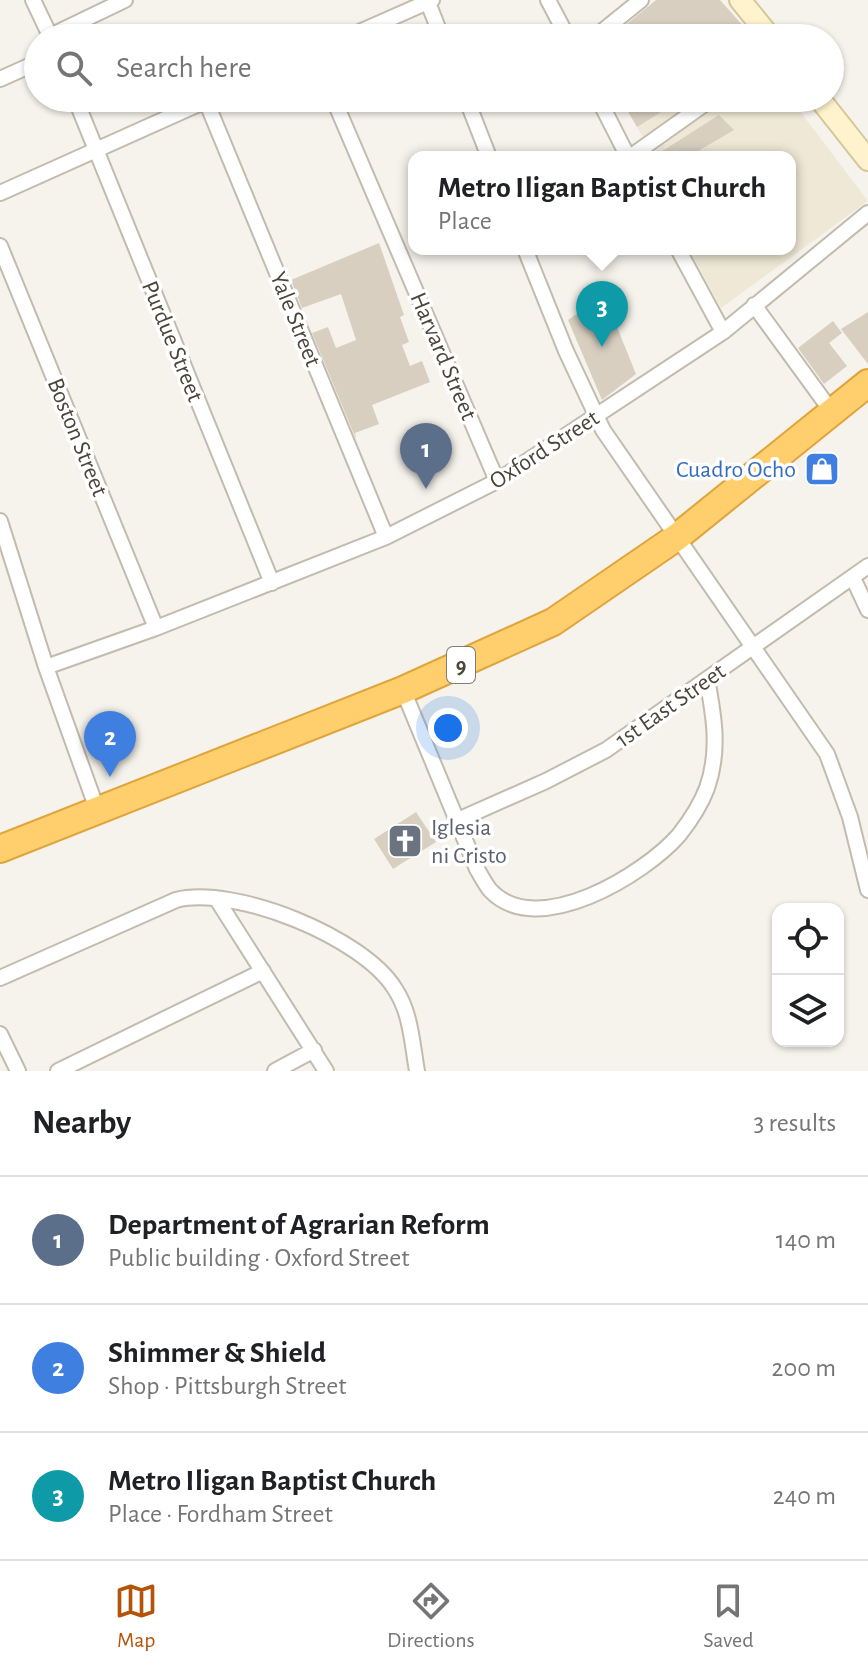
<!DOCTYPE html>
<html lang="en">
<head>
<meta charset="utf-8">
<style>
	body { margin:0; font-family:"Alegreya Sans",sans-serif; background:#f6f6f6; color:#202124 }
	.controls { position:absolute; right:24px; bottom:24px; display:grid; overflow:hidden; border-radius:16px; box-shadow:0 2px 6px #0004 }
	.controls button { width:72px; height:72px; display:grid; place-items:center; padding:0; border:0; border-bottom:2px solid #e0e0e0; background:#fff; color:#202124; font:40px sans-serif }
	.you { position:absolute; left:448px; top:728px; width:28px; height:28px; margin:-20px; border:6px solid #fff; border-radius:50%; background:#1a73e8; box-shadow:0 0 0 12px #1a73e833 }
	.badge { display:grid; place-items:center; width:52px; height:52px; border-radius:50%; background:#b45309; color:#fff; font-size:26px; font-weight:700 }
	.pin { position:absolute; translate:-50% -66px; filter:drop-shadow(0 2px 4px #0008) }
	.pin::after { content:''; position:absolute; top:42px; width:28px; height:24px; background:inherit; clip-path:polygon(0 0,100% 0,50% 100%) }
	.popup { position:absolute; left:408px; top:151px; width:388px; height:104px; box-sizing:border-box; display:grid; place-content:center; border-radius:16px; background:#fff; filter:drop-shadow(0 2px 6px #0005); font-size:26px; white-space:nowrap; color:#757577 }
	.popup b { font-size:30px; color:#202124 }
	.popup::after { content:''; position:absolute; left:50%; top:100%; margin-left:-16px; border:16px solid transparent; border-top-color:#fff }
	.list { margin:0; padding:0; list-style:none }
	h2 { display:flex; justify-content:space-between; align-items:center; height:104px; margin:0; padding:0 32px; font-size:34px }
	h2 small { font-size:26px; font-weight:400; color:#757577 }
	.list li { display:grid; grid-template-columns:52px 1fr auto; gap:24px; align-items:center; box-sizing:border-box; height:128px; padding:0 32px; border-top:2px solid #e0e0e0 }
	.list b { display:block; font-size:30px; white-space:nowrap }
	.list p { margin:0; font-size:26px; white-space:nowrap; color:#757577 }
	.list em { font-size:26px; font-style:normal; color:#757577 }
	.icon { flex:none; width:44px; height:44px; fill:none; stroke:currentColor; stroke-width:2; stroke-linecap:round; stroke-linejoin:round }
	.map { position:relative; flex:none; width:868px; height:1071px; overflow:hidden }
	.search { position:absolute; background:#fff; box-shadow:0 2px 6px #0004; left:24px; right:24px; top:24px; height:88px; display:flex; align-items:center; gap:20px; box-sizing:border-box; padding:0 28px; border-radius:44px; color:#757577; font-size:30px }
	.sheet { height:488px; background:#fff }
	nav { display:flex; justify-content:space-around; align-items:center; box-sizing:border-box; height:112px; border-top:2px solid #e0e0e0; background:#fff; font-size:22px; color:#757577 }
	nav a { display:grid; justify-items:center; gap:4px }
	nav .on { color:#b45309 }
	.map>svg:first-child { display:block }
</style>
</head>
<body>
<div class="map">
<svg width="868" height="1071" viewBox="0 0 868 1071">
	<rect width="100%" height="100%" fill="#f6f3ec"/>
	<path fill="#efe8d6" d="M620 98H701L644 139Z
		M724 98H790L868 201 721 308 689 249H790V157H647Z"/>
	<path fill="#d8cfc1" d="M656 0H720L754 38H701L695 31 686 38H610Z
		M620 98H663L669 107 637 127Z
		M719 115 734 130 688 157H653Z
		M379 243 404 315 400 317 409 342 402 345 410 366 422 361 430 382 372 405 379 424 355 433 356 439 312 333 328 327 336 348 356 340 341 294 302 308 291 280Z
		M604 295 636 374 602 400 568 320Z
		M868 312V364L841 329Z
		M833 321 842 333 829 343 847 366 824 384 798 348Z
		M416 812 436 842 393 869 374 839Z"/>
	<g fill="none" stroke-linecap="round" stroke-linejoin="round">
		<g stroke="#c2bbae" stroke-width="18">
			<path id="street" d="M33 0 51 38
				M427 0 442 38
				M548 0 568 38
				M50 36 125 0
				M346 38 432 0
				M594 38 641 0
				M0 79 38 62
				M75 98 272 583
				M333 98 497 481
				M466 98 489 157
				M598 98 628 157
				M206 101 386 537
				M630 157 713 98
				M0 193 212 98
				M0 246 156 628
				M525 249 566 351 603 430 827 754 850 817 868 890
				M678 249 723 332
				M754 305 832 412
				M0 521 46 667 98 812
				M853 578 868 610
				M46 667 156 628 386 537 497 481 723 332 868 213
				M403 690 477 869C481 876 485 884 490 890 537 941 645 874 679 835 690 821 701 804 707 788 720 751 714 716 707 679
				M458 820 546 781 606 750 868 566
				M216 898 326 1071
				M0 978 176 900C234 885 363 937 395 989 411 1013 412 1043 417 1071
				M0 1034 18 1071
				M58 1071 263 971
				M275 1071 314 1050"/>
		</g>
		<g stroke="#d6c79b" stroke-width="24">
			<path id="secondary" d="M740 0 771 38
				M819 98 868 160"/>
		</g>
		<g stroke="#e0a43c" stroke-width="30">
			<path id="highway" d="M0 849 403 690 553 622 677 537 868 383"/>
		</g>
		<use href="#street" stroke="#fff" stroke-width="14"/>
		<use href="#secondary" stroke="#fff3cd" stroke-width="20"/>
		<use href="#highway" stroke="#ffcf6e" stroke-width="26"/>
	</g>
	<defs>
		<g id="shop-square" transform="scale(1.8)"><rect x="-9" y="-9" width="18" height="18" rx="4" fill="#3f7fe0" stroke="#fff"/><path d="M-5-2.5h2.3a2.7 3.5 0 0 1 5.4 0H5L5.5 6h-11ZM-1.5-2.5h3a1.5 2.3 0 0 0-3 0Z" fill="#fff"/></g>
		<g id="church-square" transform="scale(1.8)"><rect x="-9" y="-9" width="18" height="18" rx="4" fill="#6b7280" stroke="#fff"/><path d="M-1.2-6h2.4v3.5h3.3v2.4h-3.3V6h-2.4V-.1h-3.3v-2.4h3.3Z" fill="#fff"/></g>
	</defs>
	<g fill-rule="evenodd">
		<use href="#shop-square" x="822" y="469"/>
		<use href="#church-square" x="405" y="841"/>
	</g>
	<g text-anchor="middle" stroke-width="7" stroke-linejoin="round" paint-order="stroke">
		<rect fill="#fff" stroke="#817c74" stroke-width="2" x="447" y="647" width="28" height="36" rx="6"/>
		<g font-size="22" font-weight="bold" fill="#4b4439">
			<text x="461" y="673">9</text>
		</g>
		<g font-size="24" fill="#4b4439" stroke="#fff">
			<text transform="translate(296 319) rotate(68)" y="8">Yale Street</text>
			<text transform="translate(173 341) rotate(68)" y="8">Purdue Street</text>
			<text transform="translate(444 356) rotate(67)" y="8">Harvard Street</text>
			<text transform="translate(78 437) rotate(68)" y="8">Boston Street</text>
			<text transform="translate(544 449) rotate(-33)" y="8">Oxford Street</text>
			<text transform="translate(670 705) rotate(-35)" y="8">1st East Street</text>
		</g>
		<g font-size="24" fill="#366cbe" stroke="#fff" text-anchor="end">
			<text x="796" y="477">Cuadro Ocho</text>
		</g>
		<g font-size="24" fill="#5b616d" stroke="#fff" text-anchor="start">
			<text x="431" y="835">Iglesia<tspan x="431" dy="28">ni Cristo</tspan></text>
		</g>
	</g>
</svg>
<div class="controls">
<button><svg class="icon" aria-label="locate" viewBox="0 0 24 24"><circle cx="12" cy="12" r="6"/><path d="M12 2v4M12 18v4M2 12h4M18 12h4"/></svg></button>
<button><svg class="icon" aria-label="layers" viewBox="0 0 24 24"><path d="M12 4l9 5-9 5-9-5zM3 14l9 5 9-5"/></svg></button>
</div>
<div class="you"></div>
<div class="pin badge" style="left:426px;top:489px;background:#5c6f8a">1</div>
<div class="pin badge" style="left:110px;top:777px;background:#3f7fe0">2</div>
<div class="pin badge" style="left:602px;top:347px;background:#0f9aa8">3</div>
<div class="popup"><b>Metro Iligan Baptist Church</b>Place</div>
<div class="search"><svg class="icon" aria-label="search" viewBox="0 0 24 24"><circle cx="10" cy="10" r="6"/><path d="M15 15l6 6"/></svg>Search here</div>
</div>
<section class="sheet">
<h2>Nearby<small>3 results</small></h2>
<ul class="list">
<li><span class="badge" style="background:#5c6f8a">1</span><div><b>Department of Agrarian Reform</b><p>Public building · Oxford Street</p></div><em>140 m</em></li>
<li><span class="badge" style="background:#3f7fe0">2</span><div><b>Shimmer &amp; Shield</b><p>Shop · Pittsburgh Street</p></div><em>200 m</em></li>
<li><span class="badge" style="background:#0f9aa8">3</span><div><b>Metro Iligan Baptist Church</b><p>Place · Fordham Street</p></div><em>240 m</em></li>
</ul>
</section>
<nav>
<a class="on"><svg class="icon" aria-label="map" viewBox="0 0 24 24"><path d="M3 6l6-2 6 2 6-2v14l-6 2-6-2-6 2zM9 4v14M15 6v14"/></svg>Map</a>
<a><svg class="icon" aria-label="directions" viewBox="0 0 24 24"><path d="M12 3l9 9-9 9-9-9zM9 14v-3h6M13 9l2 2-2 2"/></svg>Directions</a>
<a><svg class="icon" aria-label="saved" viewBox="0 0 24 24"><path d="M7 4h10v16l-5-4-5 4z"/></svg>Saved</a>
</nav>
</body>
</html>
